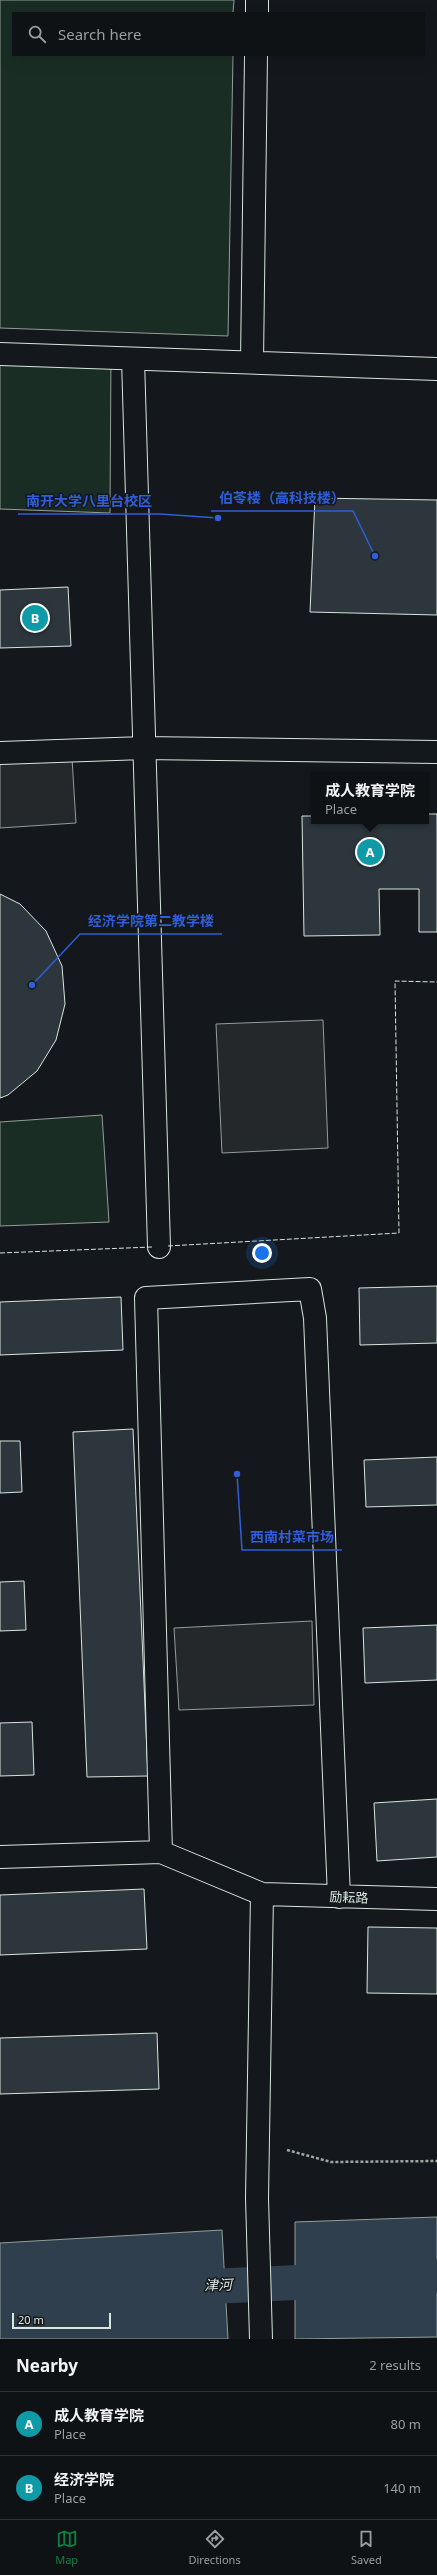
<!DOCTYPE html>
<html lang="en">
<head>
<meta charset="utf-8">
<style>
	body { margin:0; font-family:"Noto Sans","Noto Sans SC",sans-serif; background:#181b1e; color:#f1f3f6 }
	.scale { position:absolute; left:12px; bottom:10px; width:99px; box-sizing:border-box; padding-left:4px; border:2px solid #d8e6dc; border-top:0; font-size:11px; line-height:14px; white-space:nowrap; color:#d8e6dc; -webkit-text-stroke:3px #14181c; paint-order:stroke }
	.you { position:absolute; left:262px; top:1253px; width:14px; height:14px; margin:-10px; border:3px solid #fff; border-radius:50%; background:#1a73e8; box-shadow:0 0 0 6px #1a73e833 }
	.badge { display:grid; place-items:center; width:26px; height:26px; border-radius:50%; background:#0b8043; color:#fff; font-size:13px; font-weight:700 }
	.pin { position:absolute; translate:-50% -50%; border:2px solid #fff; box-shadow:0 1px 4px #0006 }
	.popup { position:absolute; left:311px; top:772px; width:118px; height:52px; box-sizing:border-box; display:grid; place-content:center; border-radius:0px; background:#0f1215; filter:drop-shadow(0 1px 3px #0005); font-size:13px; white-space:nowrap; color:#9b9ea0 }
	.popup b { font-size:15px; color:#f1f3f6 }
	.popup::after { content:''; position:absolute; left:50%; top:100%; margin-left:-8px; border:8px solid transparent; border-top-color:#0f1215 }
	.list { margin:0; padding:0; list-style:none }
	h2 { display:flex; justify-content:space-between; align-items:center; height:52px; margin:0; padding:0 16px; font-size:17px }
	h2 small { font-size:13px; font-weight:400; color:#9b9ea0 }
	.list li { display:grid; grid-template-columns:26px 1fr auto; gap:12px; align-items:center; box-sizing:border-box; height:64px; padding:0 16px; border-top:1px solid #2f3234 }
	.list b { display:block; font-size:15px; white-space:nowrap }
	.list p { margin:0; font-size:13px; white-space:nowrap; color:#9b9ea0 }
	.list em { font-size:13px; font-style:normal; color:#9b9ea0 }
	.icon { flex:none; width:22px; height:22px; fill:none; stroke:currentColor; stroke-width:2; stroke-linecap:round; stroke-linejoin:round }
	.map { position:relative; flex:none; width:437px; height:2339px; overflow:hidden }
	.search { position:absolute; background:#0f1215; box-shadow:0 4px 16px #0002; left:12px; right:12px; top:12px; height:44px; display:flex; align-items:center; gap:10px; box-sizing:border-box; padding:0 14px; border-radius:0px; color:#9b9ea0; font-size:15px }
	.sheet { height:180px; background:#0f1215 }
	nav { display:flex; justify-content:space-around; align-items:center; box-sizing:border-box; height:56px; border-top:1px solid #2f3234; background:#0f1215; font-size:11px; color:#9b9ea0 }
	nav a { display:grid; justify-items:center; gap:2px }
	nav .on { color:#0b8043 }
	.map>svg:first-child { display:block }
</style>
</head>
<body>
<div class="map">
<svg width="437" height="2339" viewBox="0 0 437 2339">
	<rect width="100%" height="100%" fill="#14181c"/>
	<path fill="#1a2d24" stroke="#939e99" d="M0 0H234L233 13H13V55H233L228 336 0 328Z
		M0 348 111 352 110 513 0 509Z
		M102 1115 109 1222 0 1226V1122Z"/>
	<path fill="#24282b" stroke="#939e99" d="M72 758 76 823 0 828V762Z
		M323 1020 328 1148 222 1153 216 1024Z
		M312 1621 314 1705 179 1710 174 1628Z"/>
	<path fill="#2f3f4d" stroke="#939e99" d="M437 2217V2337L295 2339V2222Z
		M222 2230 228 2339H0V2243Z"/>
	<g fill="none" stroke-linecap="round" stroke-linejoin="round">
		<path stroke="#2f3f4d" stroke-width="35" d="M178 2288 437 2276"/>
	</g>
	<path fill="#2c363c" stroke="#d8e6dc" d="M315 498 437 500V615L310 612Z
		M68 587 71 646 0 648V590Z
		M426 814H437V932H419V889H379L380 935 304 936 302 816H314V821H426Z
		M0 894 20 904 46 931 62 966 65 1004 56 1040 37 1071 8 1095 0 1098Z
		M437 1286V1343L360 1345 359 1288Z
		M121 1297 123 1350 0 1355V1302Z
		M133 1429 148 1776 87 1777 73 1432Z
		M0 1441H20L22 1492 0 1493Z
		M437 1457V1505L366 1507 364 1460Z
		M24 1581 26 1630 0 1631V1582Z
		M437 1625V1680L365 1683 363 1628Z
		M32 1722 34 1775 0 1776V1723Z
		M437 1799V1857L377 1861 374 1803Z
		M144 1889 147 1949 0 1955V1895Z
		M368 1927 437 1928V1994L367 1993Z
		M157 2033 159 2089 0 2094V2038Z"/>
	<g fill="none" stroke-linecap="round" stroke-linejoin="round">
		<g stroke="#d8e6dc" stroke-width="24">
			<path id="minor" d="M257 13V0
				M0 354 437 369
				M133 359 159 1247
				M252 362 256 55
				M0 753 144 748 437 752
				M161 1852 146 1298 310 1289 315 1318 339 1897
				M0 1857 161 1852 262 1894 437 1899
				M261 2339 257 2198 262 1894"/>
		</g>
		<path stroke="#9da8a2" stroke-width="2.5" stroke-dasharray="3 2" stroke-linecap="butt" d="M287 2150 331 2162 437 2161"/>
		<use href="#minor" stroke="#14181c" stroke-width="22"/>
		<path stroke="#d8e6dc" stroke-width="1" stroke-dasharray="5 2" stroke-linecap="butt" d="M168 1246 399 1233 395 981 437 982
			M0 1253 152 1247"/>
	</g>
	<g text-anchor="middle" stroke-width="3" stroke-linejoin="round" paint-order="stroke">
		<g font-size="13" fill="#d8e6dc" stroke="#14181c">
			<text transform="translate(349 1897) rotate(2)" y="5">励耘路</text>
		</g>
		<g font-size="14" font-style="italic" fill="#d8e6dc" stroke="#14181c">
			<text transform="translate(218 2285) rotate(-2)" y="5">津河</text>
		</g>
	</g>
	<path fill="none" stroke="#305dd8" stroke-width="1.5" d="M375 556L353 511H211M218 518L160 514H18M32 985L80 934H222M237 1474L242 1550H342"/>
	<g fill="#305dd8" stroke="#14181c" stroke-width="1.5">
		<circle cx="375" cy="556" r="4"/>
		<circle cx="218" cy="518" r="4"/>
		<circle cx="32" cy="985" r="4"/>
		<circle cx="237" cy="1474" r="4"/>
	</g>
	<g font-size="14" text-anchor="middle" font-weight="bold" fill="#305dd8" stroke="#14181c" stroke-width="3" stroke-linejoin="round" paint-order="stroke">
		<text x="282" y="503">伯苓楼（高科技楼）</text>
		<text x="89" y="506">南开大学八里台校区</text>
		<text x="151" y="926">经济学院第二教学楼</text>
		<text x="292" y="1542">西南村菜市场</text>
	</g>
</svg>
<div class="scale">20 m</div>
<div class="you"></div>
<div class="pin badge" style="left:370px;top:852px;background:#0f9aa8">A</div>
<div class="popup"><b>成人教育学院</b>Place</div>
<div class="pin badge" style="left:35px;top:618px;background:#0f9aa8">B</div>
<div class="search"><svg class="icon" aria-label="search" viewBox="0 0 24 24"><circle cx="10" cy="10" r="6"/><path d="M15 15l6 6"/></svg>Search here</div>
</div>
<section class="sheet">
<h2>Nearby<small>2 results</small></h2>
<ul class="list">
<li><span class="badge" style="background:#0f9aa8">A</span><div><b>成人教育学院</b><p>Place</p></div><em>80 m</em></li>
<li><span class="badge" style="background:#0f9aa8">B</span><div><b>经济学院</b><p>Place</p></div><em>140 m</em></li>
</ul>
</section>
<nav>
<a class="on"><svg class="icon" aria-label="map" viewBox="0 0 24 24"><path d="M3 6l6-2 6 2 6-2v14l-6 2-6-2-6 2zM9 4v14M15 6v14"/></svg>Map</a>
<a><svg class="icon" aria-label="directions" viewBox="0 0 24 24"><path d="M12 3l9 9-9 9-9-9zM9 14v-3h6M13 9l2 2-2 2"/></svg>Directions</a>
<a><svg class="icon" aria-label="saved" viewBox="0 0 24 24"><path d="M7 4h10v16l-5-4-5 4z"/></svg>Saved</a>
</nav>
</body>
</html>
